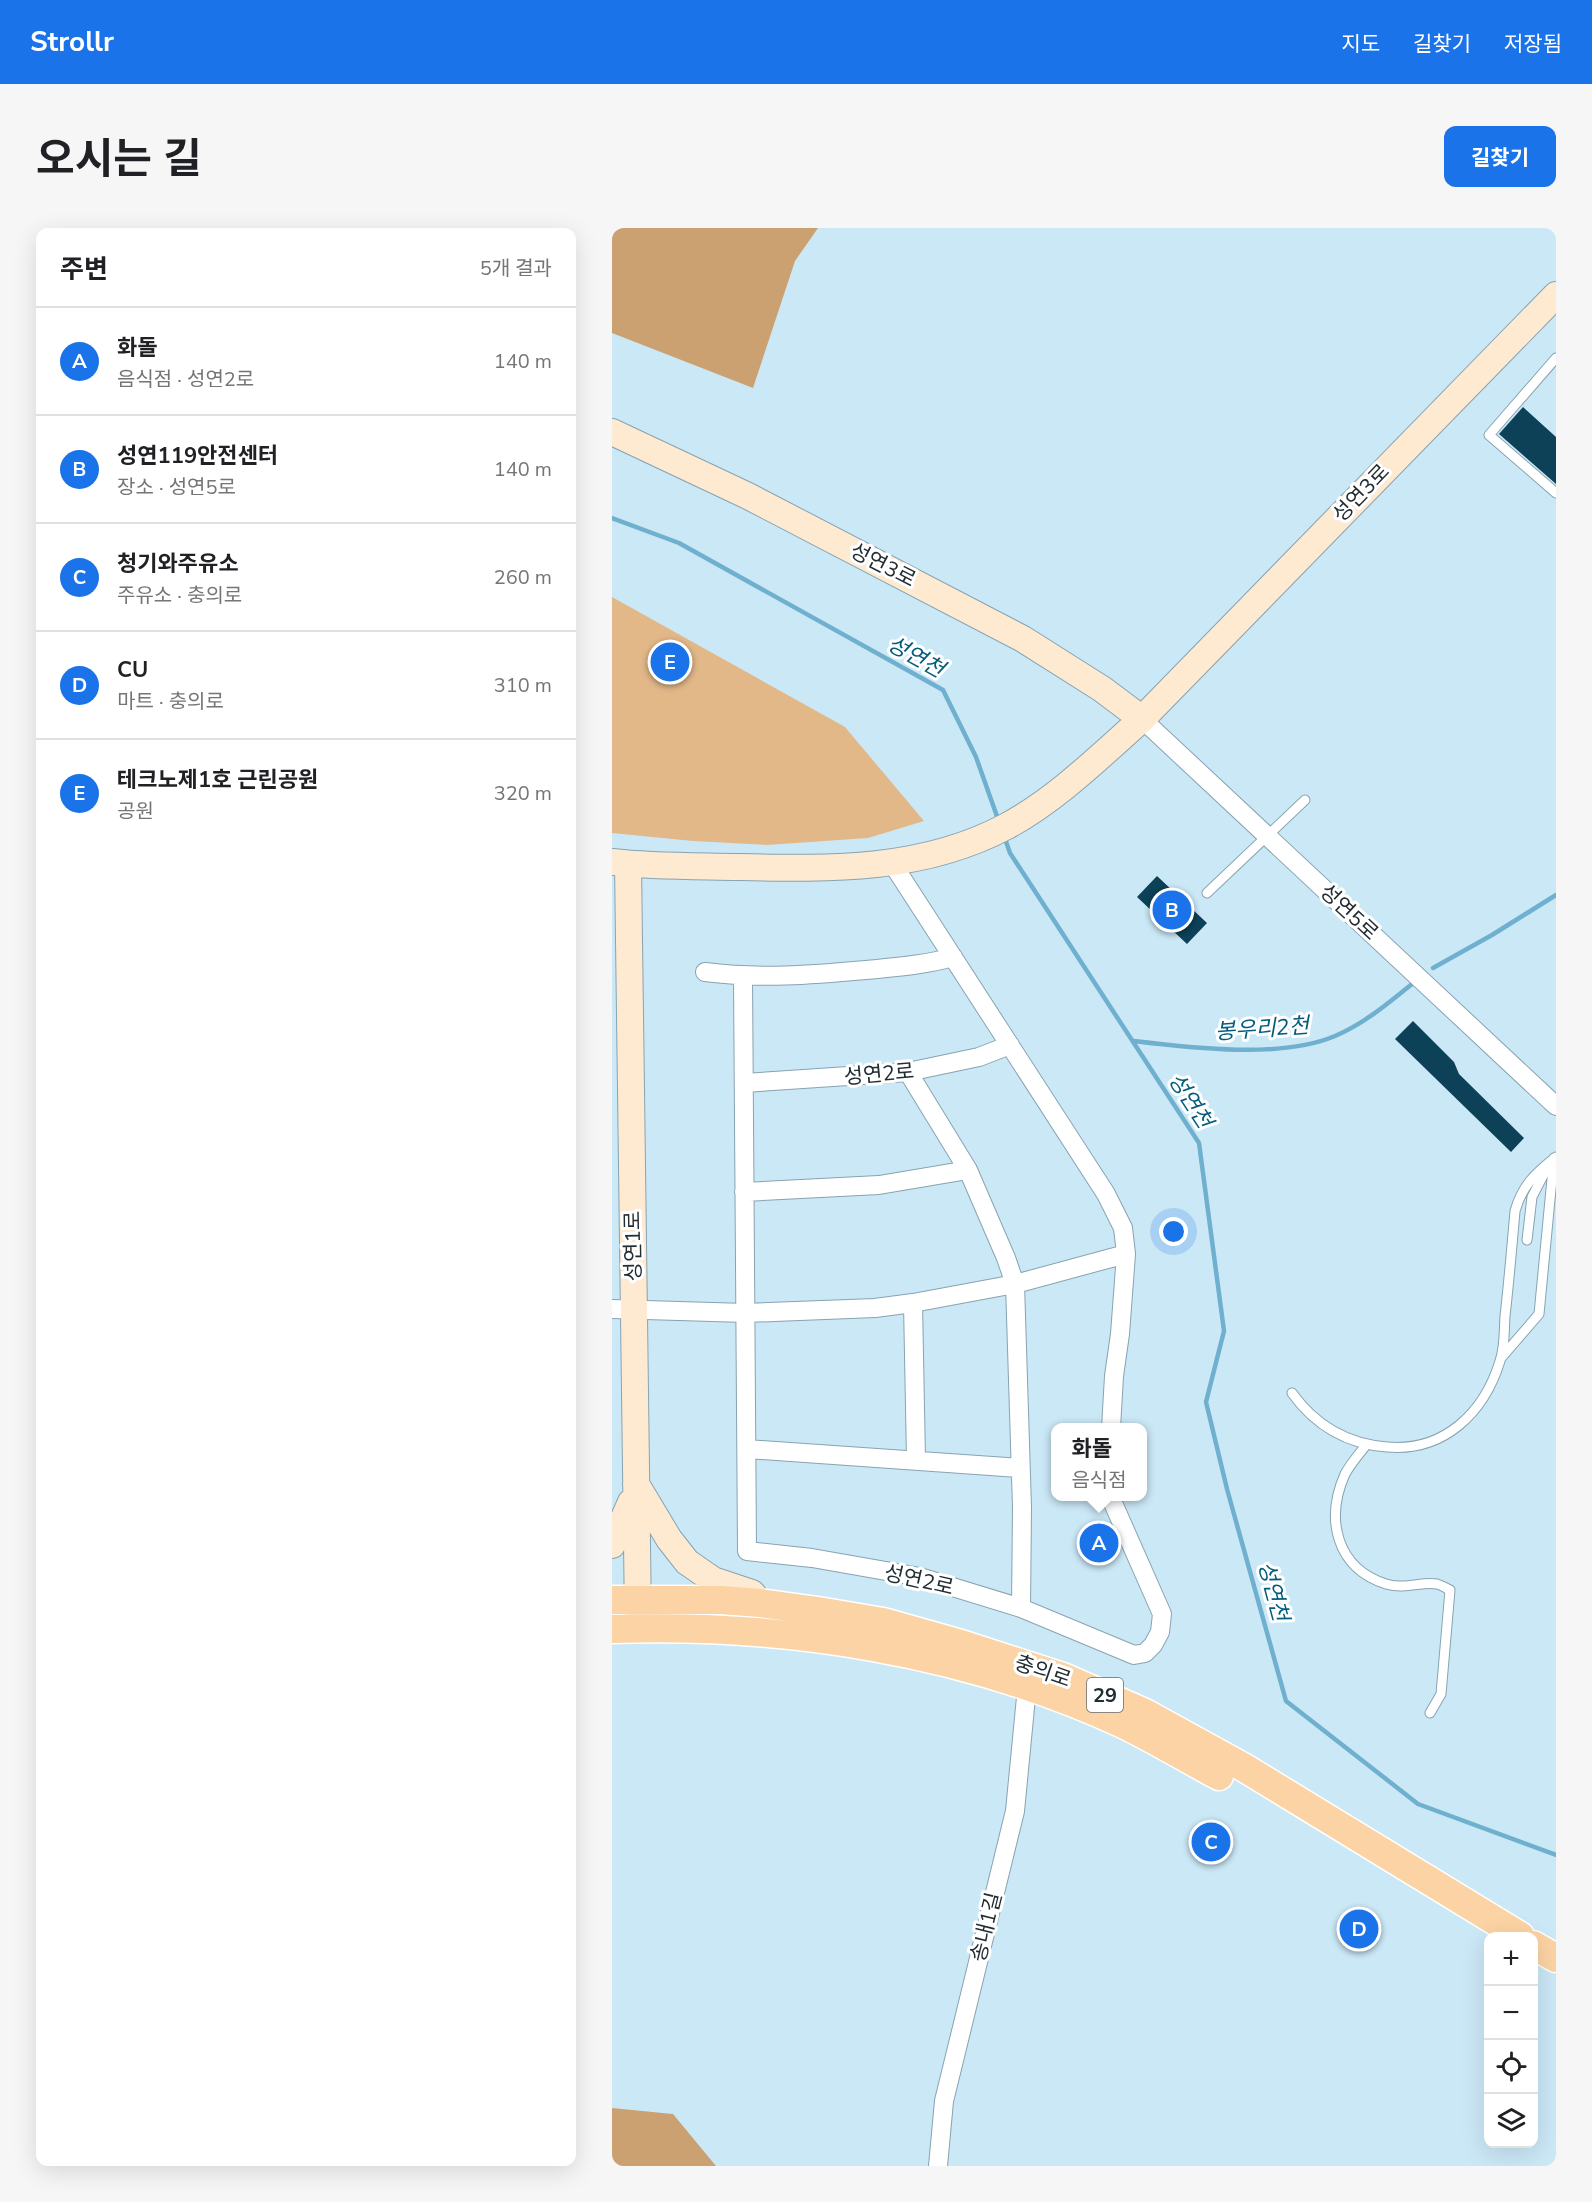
<!DOCTYPE html>
<html lang="ko">
<head>
<meta charset="utf-8">
<style>
	body { margin:0; font-family:"Nunito Sans","Noto Sans KR",sans-serif; background:#f6f6f6; color:#202124 }
	.controls { position:absolute; right:18px; bottom:18px; display:grid; overflow:hidden; border-radius:12px; box-shadow:0 6px 24px #0002 }
	.controls button { width:54px; height:54px; display:grid; place-items:center; padding:0; border:0; border-bottom:2px solid #e0e0e0; background:#fff; color:#202124; font:30px sans-serif }
	.you { position:absolute; left:562px; top:1004px; width:21px; height:21px; margin:-15px; border:4px solid #fff; border-radius:50%; background:#1a73e8; box-shadow:0 0 0 9px #1a73e833 }
	.badge { display:grid; place-items:center; width:39px; height:39px; border-radius:50%; background:#1a73e8; color:#fff; font-size:20px; font-weight:700 }
	.pin { position:absolute; translate:-50% -50%; border:3px solid #fff; box-shadow:0 2px 6px #0006 }
	.popup { position:absolute; left:439px; top:1195px; width:96px; height:78px; box-sizing:border-box; display:grid; place-content:center; border-radius:12px; background:#fff; filter:drop-shadow(0 2px 4px #0005); font-size:20px; white-space:nowrap; color:#757577 }
	.popup b { font-size:22px; color:#202124 }
	.popup::after { content:''; position:absolute; left:50%; top:100%; margin-left:-12px; border:12px solid transparent; border-top-color:#fff }
	.list { margin:0; padding:0; list-style:none }
	h2 { display:flex; justify-content:space-between; align-items:center; height:78px; margin:0; padding:0 24px; font-size:26px }
	h2 small { font-size:20px; font-weight:400; color:#757577 }
	.list li { display:grid; grid-template-columns:39px 1fr auto; gap:18px; align-items:center; box-sizing:border-box; height:108px; padding:0 24px; border-top:2px solid #e0e0e0 }
	.list b { display:block; font-size:22px; white-space:nowrap }
	.list p { margin:0; font-size:20px; white-space:nowrap; color:#757577 }
	.list em { font-size:20px; font-style:normal; color:#757577 }
	.icon { flex:none; width:33px; height:33px; fill:none; stroke:currentColor; stroke-width:2; stroke-linecap:round; stroke-linejoin:round }
	.map { position:relative; flex:none; width:944px; height:1938px; overflow:hidden; border-radius:12px }
	header { display:flex; align-items:center; gap:36px; box-sizing:border-box; height:84px; padding:0 30px; background:#1a73e8; color:#fff }
	header strong { font-size:28px }
	nav { display:flex; gap:33px; margin-inline-start:auto; font-size:21px }
	.intro { display:flex; align-items:center; justify-content:space-between; box-sizing:border-box; height:144px; padding:0 36px }
	h1 { margin:0; font-size:42px }
	.button { padding:15px 27px; border-radius:12px; background:#1a73e8; color:#fff; font-size:21px; font-weight:700 }
	main { display:flex; gap:36px; padding:0 36px }
	aside { flex:1; background:#fff; border-radius:12px; box-shadow:0 6px 24px #0002 }
	.map>svg:first-child { display:block }
</style>
</head>
<body>
<header>
<strong>Strollr</strong>
<nav><a>지도</a><a>길찾기</a><a>저장됨</a></nav>
</header>
<div class="intro"><h1>오시는 길</h1><a class="button">길찾기</a></div>
<main>
<aside>
<h2>주변<small>5개 결과</small></h2>
<ul class="list">
<li><span class="badge">A</span><div><b>화돌</b><p>음식점 · 성연2로</p></div><em>140 m</em></li>
<li><span class="badge">B</span><div><b>성연119안전센터</b><p>장소 · 성연5로</p></div><em>140 m</em></li>
<li><span class="badge">C</span><div><b>청기와주유소</b><p>주유소 · 충의로</p></div><em>260 m</em></li>
<li><span class="badge">D</span><div><b>CU</b><p>마트 · 충의로</p></div><em>310 m</em></li>
<li><span class="badge">E</span><div><b>테크노제1호 근린공원</b><p>공원</p></div><em>320 m</em></li>
</ul>
</aside>
<div class="map">
<svg width="944" height="1938" viewBox="0 0 944 1938">
	<rect width="100%" height="100%" fill="#cbe8f7"/>
	<path fill="#e2b889" d="M0 369 233 499 312 593 256 610 155 617 81 613 0 605Z"/>
	<path fill="#cca172" d="M0 0H206L183 33 141 160 0 105Z
		M0 1880 61 1886 104 1938H0Z"/>
	<g fill="none" stroke-linecap="round" stroke-linejoin="round">
		<path stroke="#6fb0cf" stroke-width="4.5" d="M0 290 67 315 331 462 364 529 387 594
			M392 608 398 625 587 915 612 1103 594 1174 615 1261 674 1473 806 1576 944 1627
			M821 740 880 707 944 667
			M521 813C579 820 669 831 723 808 752 796 776 775 800 756"/>
	</g>
	<path fill="#0c4157" d="M911 179 944 209V256L887 206Z
		M545 648 595 695 575 716 525 669Z
		M801 793 842 834 847 846 912 910 899 924 783 811Z
		M494 1299 504 1318 476 1332 466 1314Z"/>
	<g fill="none" stroke-linecap="round" stroke-linejoin="round">
		<g stroke="#88a3b1" stroke-width="11">
			<path id="lane" d="M944 130 877 207 944 265
				M595 665 693 572
				M915 1012 920 969 936 938
				M889 1130 927 1086 942 930
				M680 1165C703 1197 735 1216 775 1219 832 1224 872 1185 888 1133 893 1119 892 1102 893 1088 897 1053 900 1018 903 983 910 958 923 945 944 929
				M755 1216C747 1226 739 1235 733 1246 713 1291 724 1340 774 1356 794 1362 810 1353 825 1356 829 1357 834 1360 838 1362L829 1466 818 1485"/>
		</g>
		<g stroke="#88a3b1" stroke-width="20">
			<path id="street" d="M530 491 944 878
				M280 635 494 966 511 1000 514 1026 508 1106 502 1148 499 1200
				M93 744C148 751 199 747 254 742 283 739 313 737 341 729
				M131 749 135 1323 200 1330 308 1349 409 1380 522 1427 533 1425 541 1417 548 1404 550 1386 501 1275V1268
				M296 844 356 942 394 1030 403 1056 410 1280 409 1380
				M132 855 296 844 367 829 398 817
				M132 964 267 957 356 942
				M301 1075 304 1232
				M0 1081 134 1085 263 1080 301 1075 403 1056 514 1026
				M135 1221 408 1240
				M326 1938 332 1873 403 1583 415 1459"/>
		</g>
		<g stroke="#88a3b1" stroke-width="28">
			<path id="secondary" d="M0 204 136 268 411 411 490 461 530 491
				M0 634C42 639 85 638 128 639 219 641 311 643 395 598 445 571 488 528 530 491L944 67
				M16 636 26 1391
				M24 1256 57 1311 75 1334 101 1352 140 1365 148 1375
				M0 1317 19 1274"/>
		</g>
		<g stroke="#fff" stroke-width="31">
			<path id="primary" d="M0 1372H109L148 1375 206 1383 271 1394 349 1416 451 1449 533 1485 631 1539 908 1708
				M0 1401C173 1395 353 1423 511 1496 544 1512 575 1531 607 1548
				M921 1717 944 1730"/>
		</g>
		<use href="#lane" stroke="#fff" stroke-width="9"/>
		<use href="#street" stroke="#fff" stroke-width="18"/>
		<use href="#secondary" stroke="#fee9d1" stroke-width="26"/>
		<use href="#primary" stroke="#fcd3a4" stroke-width="28"/>
	</g>
	<g text-anchor="middle" stroke-width="6" stroke-linejoin="round" paint-order="stroke">
		<rect fill="#fff" stroke="#646c70" stroke-width="1.5" x="475" y="1450" width="36" height="34" rx="4.5"/>
		<g font-size="20" font-weight="bold" fill="#222d32">
			<text x="493" y="1474">29</text>
		</g>
		<g font-size="21" fill="#222d32" stroke="#fff">
			<text transform="translate(749 265) rotate(-46)" y="7">성연3로</text>
			<text transform="translate(271 337) rotate(27)" y="7">성연3로</text>
			<text transform="translate(737 684) rotate(43)" y="7">성연5로</text>
			<text transform="translate(267 846) rotate(-5)" y="7">성연2로</text>
			<text transform="translate(21 1018) rotate(-91)" y="7">성연1로</text>
			<text transform="translate(307 1352) rotate(13)" y="7">성연2로</text>
			<text transform="translate(431 1443) rotate(19)" y="7">충의로</text>
			<text transform="translate(374 1699) rotate(-76)" y="7">송내1길</text>
		</g>
		<g font-size="22" font-style="italic" fill="#035d7c" stroke="#fff">
			<text transform="translate(304 428) rotate(29)" y="8">성연천</text>
			<text transform="translate(650 800) rotate(-4)" y="8">봉우리2천</text>
			<text transform="translate(579 872) rotate(57)" y="8">성연천</text>
			<text transform="translate(662 1363) rotate(75)" y="8">성연천</text>
		</g>
	</g>
</svg>
<div class="controls">
<button>+</button>
<button>−</button>
<button><svg class="icon" aria-label="locate" viewBox="0 0 24 24"><circle cx="12" cy="12" r="6"/><path d="M12 2v4M12 18v4M2 12h4M18 12h4"/></svg></button>
<button><svg class="icon" aria-label="layers" viewBox="0 0 24 24"><path d="M12 4l9 5-9 5-9-5zM3 14l9 5 9-5"/></svg></button>
</div>
<div class="you"></div>
<div class="pin badge" style="left:487px;top:1315px">A</div>
<div class="popup"><b>화돌</b>음식점</div>
<div class="pin badge" style="left:560px;top:682px">B</div>
<div class="pin badge" style="left:599px;top:1614px">C</div>
<div class="pin badge" style="left:747px;top:1701px">D</div>
<div class="pin badge" style="left:58px;top:434px">E</div>
</div>
</main>
</body>
</html>
